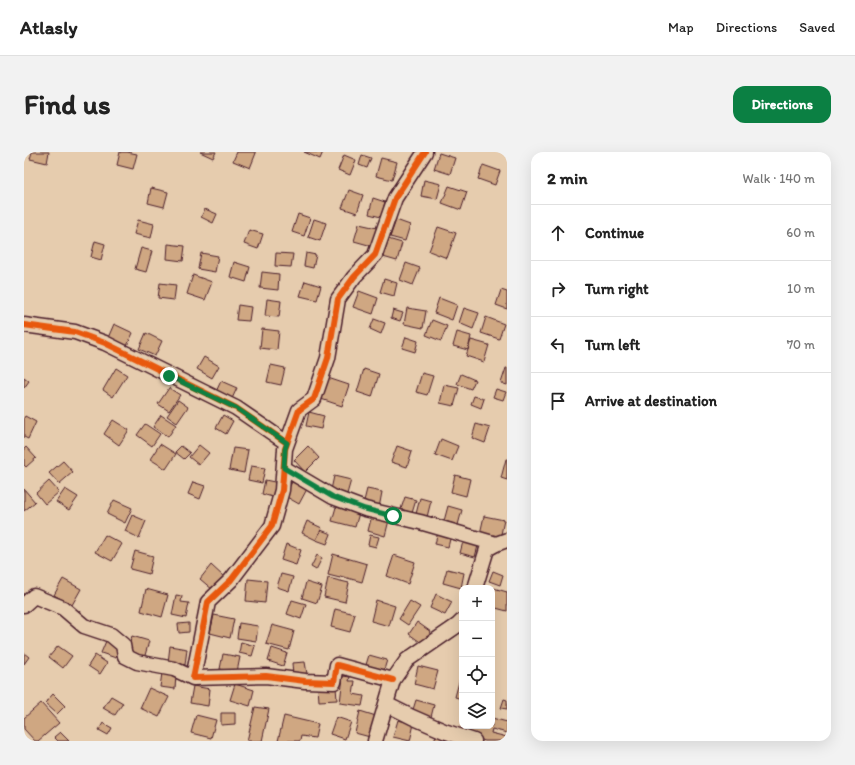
<!DOCTYPE html>
<html lang="en">
<head>
<meta charset="utf-8">
<style>
	body { margin:0; font-family:Itim,sans-serif; background:#f2f2f2; color:#222 }
	.controls { position:absolute; right:12px; bottom:12px; display:grid; overflow:hidden; border-radius:8px; box-shadow:0 4px 16px #0002 }
	.controls button { width:36px; height:36px; display:grid; place-items:center; padding:0; border:0; border-bottom:1px solid #e0e0e0; background:#fff; color:#222; font:20px sans-serif }
	.stop { position:absolute; width:12px; height:12px; margin:-9px; border:3px solid #0b8043; border-radius:50%; background:#fff }
	.stop.end { background:#0b8043; border-color:#fff; box-shadow:0 1px 4px #0008 }
	.list { margin:0; padding:0; list-style:none }
	h2 { display:flex; justify-content:space-between; align-items:center; height:52px; margin:0; padding:0 16px; font-size:17px }
	h2 small { font-size:13px; font-weight:400; color:#767676 }
	.list li { display:grid; grid-template-columns:26px 1fr auto; gap:12px; align-items:center; box-sizing:border-box; height:56px; padding:0 16px; border-top:1px solid #e0e0e0 }
	.list b { display:block; font-size:15px; white-space:nowrap }
	.list em { font-size:13px; font-style:normal; color:#767676 }
	.icon { flex:none; width:22px; height:22px; fill:none; stroke:currentColor; stroke-width:2; stroke-linecap:round; stroke-linejoin:round }
	.map { position:relative; flex:none; width:483px; height:589px; overflow:hidden; border-radius:12px }
	header { display:flex; align-items:center; gap:24px; box-sizing:border-box; height:56px; padding:0 20px; background:#fff; border-bottom:1px solid #e0e0e0 }
	header strong { font-size:19px }
	nav { display:flex; gap:22px; margin-inline-start:auto; font-size:14px }
	.intro { display:flex; align-items:center; justify-content:space-between; box-sizing:border-box; height:96px; padding:0 24px }
	h1 { margin:0; font-size:28px }
	.button { padding:10px 18px; border-radius:12px; background:#0b8043; color:#fff; font-size:14px; font-weight:700 }
	main { display:flex; gap:24px; padding:0 24px }
	aside { flex:1; background:#fff; border-radius:12px; box-shadow:0 4px 16px #0002 }
	.map>svg:first-child { display:block }
</style>
</head>
<body>
<header>
<strong>Atlasly</strong>
<nav><a>Map</a><a>Directions</a><a>Saved</a></nav>
</header>
<div class="intro"><h1>Find us</h1><a class="button">Directions</a></div>
<main>
<div class="map">
<svg width="483" height="589" viewBox="0 0 483 589">
	<rect width="100%" height="100%" fill="#e6ccae"/>
	<filter id="ink" filterUnits="userSpaceOnUse"><feTurbulence type="fractalNoise" baseFrequency=".025" numOctaves="2"/><feDisplacementMap in="SourceGraphic" scale="8" xChannelSelector="R" yChannelSelector="G"/><feConvolveMatrix kernelMatrix="1 2 1 2 8 2 1 2 1" color-interpolation-filters="sRGB"/></filter>
	<g filter="url(#ink)">
		<path fill="#cfa782" stroke="#4a1f2b" d="M8 0H25L23 11 6 7Z
			M96 0H103L113 2 109 17 93 13Z
			M176 0H192L189 6Z
			M213 0H230L232 1 226 16 209 9Z
			M280 0H299L296 7Z
			M415 1 431 6 426 22 410 17Z
			M320 3 332 8 326 23 314 18Z
			M338 3 347 6 343 16 335 13Z
			M357 6 373 10 368 28 352 24Z
			M459 13 476 19 471 33 454 27Z
			M400 28 417 32 413 47 397 44Z
			M425 34 443 40 437 58 418 51Z
			M127 36 144 40 140 55 124 51Z
			M325 38 339 43 333 61 318 56Z
			M349 46 361 50 357 65 345 62Z
			M181 57 193 62 189 71 177 65Z
			M274 62 286 66 280 84 268 80Z
			M290 67 302 71 296 89 284 85Z
			M114 68 130 72 127 86 110 82Z
			M372 68 386 73 381 89 366 85Z
			M335 72 353 76 348 94 330 89Z
			M414 75 432 81 423 106 405 99Z
			M225 78 239 82 234 97 220 92Z
			M364 87 378 91 373 109 359 105Z
			M71 89 81 92 77 108 67 105Z
			M144 92 161 94 159 109 143 107Z
			M117 96 128 99 122 120 111 117Z
			M177 101 194 104 191 120 174 117Z
			M252 101 269 102 267 115 251 114Z
			M282 101 292 103 289 116 280 114Z
			M210 110 226 115 222 130 206 125Z
			M382 111 396 116 389 133 376 128Z
			M238 120 255 122 254 138 236 136Z
			M169 123 188 130 181 148 163 142Z
			M360 127 373 131 370 144 356 140Z
			M281 129 297 134 293 148 276 144Z
			M136 131 152 133 150 148 134 146Z
			M477 138 483 140V157L472 153Z
			M335 139 354 146 349 162 329 155Z
			M415 146 433 153 428 168 410 161Z
			M243 147 257 149 255 165 241 164Z
			M214 153 227 155 225 169 212 168Z
			M383 156 402 159 399 176 380 172Z
			M440 156 455 161 449 177 435 171Z
			M369 158 379 161 376 169 367 166Z
			M462 165 480 172 475 187 457 181Z
			M350 167 361 171 357 182 346 177Z
			M408 168 423 174 417 189 402 183Z
			M90 172 109 181 102 196 83 188Z
			M238 177 255 179 253 198 236 196Z
			M433 180 447 184 444 198 429 194Z
			M122 181 138 189 131 204 115 197Z
			M382 185 394 189 391 200 378 196Z
			M447 188 465 193 460 210 442 204Z
			M180 205 195 214 188 226 173 217Z
			M247 213 261 216 257 233 243 230Z
			M92 216 103 223 89 245 79 238Z
			M482 216H483V233L477 231Z
			M340 217 355 222 348 245 333 240Z
			M398 221 409 224 403 243 392 240Z
			M437 222 451 228 447 237 433 232Z
			M0 225 5 229 0 236Z
			M304 226 325 233 318 254 297 247Z
			M197 229 213 236 206 251 190 244Z
			M420 233 435 236 430 254 416 251Z
			M145 236 156 243 145 259 134 252Z
			M472 237 482 240 479 248 469 245Z
			M450 244 460 247 457 256 447 252Z
			M154 248 164 255 153 271 143 264Z
			M285 260 300 264 297 277 282 274Z
			M137 263 152 273 144 285 129 275Z
			M199 263 209 269 202 282 192 276Z
			M1 264 12 270 4 287 0 285V266Z
			M89 268 105 278 95 293 80 282Z
			M121 272 136 282 128 294 113 283Z
			M452 272 466 276 461 291 448 286Z
			M417 287 434 294 428 309 411 303Z
			M136 292 152 302 142 317 126 307Z
			M175 293 185 301 175 313 165 305Z
			M157 294 166 301 160 307 151 300Z
			M284 294 295 306 281 320 270 308Z
			M373 294 388 299 383 315 367 310Z
			M2 295 12 306 2 315 0 313V297Z
			M209 296 224 298 220 321 205 318Z
			M482 307H483V328L477 326Z
			M39 309 49 320 35 332 25 321Z
			M227 314 241 316 238 331 224 328Z
			M431 323 446 327 442 344 427 340Z
			M310 324 327 328 323 342 307 338Z
			M241 328 255 331 252 346 238 342Z
			M25 329 35 340 21 352 12 341Z
			M169 330 181 334 176 347 164 342Z
			M268 330 283 337 275 352 261 344Z
			M0 337 11 350 0 359Z
			M41 337 54 345 45 358 32 350Z
			M343 337 358 340 355 356 339 353Z
			M381 345 392 348 388 361 377 357Z
			M396 346 407 349 403 365 392 362Z
			M90 348 108 356 101 371 83 362Z
			M424 354 438 358 434 373 420 369Z
			M312 355 335 361 331 375 308 369Z
			M108 363 122 369 115 386 101 379Z
			M348 363 365 368 361 384 344 379Z
			M460 364 480 368 476 387 456 382Z
			M283 369 298 376 292 388 278 381Z
			M297 378 307 382 303 392 292 388Z
			M414 380 427 383 424 395 411 392Z
			M81 383 98 392 88 409 71 400Z
			M346 383 355 385 352 395 344 393Z
			M440 386 455 390 451 405 436 401Z
			M262 392 277 398 272 413 257 408Z
			M111 399 129 404 125 422 106 417Z
			M309 402 343 412 338 430 316 424V426L304 423Z
			M293 403 298 406 292 418 287 415Z
			M370 403 391 410 384 432 363 424Z
			M187 413 200 425 189 438 176 427Z
			M423 417 440 421 437 436 419 431Z
			M469 419 479 423 476 433 465 429Z
			M257 422 269 425 265 439 253 435Z
			M304 426 325 431 321 450 300 445Z
			M39 427 57 437 48 453 30 443Z
			M224 427 243 429 241 451 222 449Z
			M282 430 298 435 293 451 278 446Z
			M466 435 483 440V459L468 455V436Z
			M122 437 144 443 138 465 117 459Z
			M412 442 428 450 421 463 406 456Z
			M152 443 158 444 157 450 165 451 162 466 148 463Z
			M268 448 282 452 277 467 263 462Z
			M352 448 371 454 365 474 347 469Z
			M386 449 396 455 384 473 375 467Z
			M311 457 331 462 326 480 307 475Z
			M190 463 210 467 206 486 186 481Z
			M393 470 407 480 399 492 385 482Z
			M165 471V480L155 481 154 472Z
			M215 471 234 474 232 489 213 486Z
			M248 473 270 479 265 498 242 492Z
			M108 484 125 489 120 507 102 502Z
			M82 489 96 494 92 506 77 501Z
			M217 490 231 494 228 504 215 501Z
			M34 494 48 504 39 516 25 505Z
			M146 494 163 497 161 513 144 511Z
			M248 496 263 501 259 514 244 509Z
			M0 501 5 505 0 512Z
			M199 502 216 505 213 520 196 517Z
			M71 503 83 511 76 522 64 514Z
			M345 503 363 508 359 521 341 516Z
			M281 510 283 522 269 524 268 511Z
			M394 514 414 519 409 537 390 532Z
			M138 521 152 523 151 537 136 535Z
			M319 524 326 525 325 529H331L329 542 340 544 338 554 316 551Z
			M436 526 438 527V547L431 545Z
			M211 532 230 538 226 554 206 548Z
			M169 534 186 537 184 554 166 551Z
			M312 535 313 548 295 549 294 536Z
			M125 536 145 545 135 565 116 556Z
			M29 542 41 554 33 562 21 551Z
			M87 544 99 551 91 563 79 556Z
			M480 547 483 548V557L477 556Z
			M392 548 410 553 406 569 387 564Z
			M17 551 35 571 14 589H11L0 577V566Z
			M231 555 245 557 238 589H223Z
			M336 559 352 564 346 585 331 581Z
			M197 561H211V572L197 573Z
			M172 563 192 568 187 586 167 581Z
			M260 564 294 572 291 586 277 584 276 589H254Z
			M312 565 327 570 321 587 306 582Z
			M468 566 483 570V581L468 577 467 581 483 585V589H461L444 584 447 574H468Z
			M374 568 390 572 386 589 369 585Z
			M79 571 88 576 84 583 75 578Z
			M36 580 45 589H34L30 585Z
			M413 580 432 589H410Z"/>
		<g fill="none" stroke-linecap="round" stroke-linejoin="round">
			<g stroke="#4a1f2b" stroke-width="17">
				<path id="minor" d="M0 173 51 180 81 191 212 256 263 291
					M260 316 309 345 341 357 396 370 472 392
					M451 436 463 397 472 392 483 388
					M0 453 10 444 39 456 60 474 87 483 99 493 101 504 113 510 150 517 169 526
					M369 528 313 513 310 530 281 529 242 524 169 526 184 450 207 428 248 374 258 338 261 297 275 258 290 247 304 206 314 147 330 125 351 103 371 46 401 0
					M362 552 388 565 420 579 450 589
					M351 589 369 528 383 508 434 473 438 469"/>
			</g>
			<use href="#minor" stroke="#e6ccae" stroke-width="14"/>
			<g stroke="#e6ccae" stroke-width="8">
				<path id="cycleway" d="M0 173 51 180 81 191 212 256 263 291
					M369 528 313 513 310 530 281 529 242 524 169 526 184 450 207 428 248 374 258 338 261 297 275 258 290 247 304 206 314 147 330 125 351 103 371 46 401 0"/>
			</g>
			<use href="#cycleway" stroke="#e8590c" stroke-width="6"/>
		</g>
	</g>
	<g fill="none" stroke-linecap="round" stroke-linejoin="round" filter="url(#ink)">
		<path stroke="#0b8043" stroke-width="5" d="M145 224 212 256 263 291 261 297 260 316 309 345 341 357 369 364"/>
	</g>
</svg>
<div class="controls">
<button>+</button>
<button>−</button>
<button><svg class="icon" aria-label="locate" viewBox="0 0 24 24"><circle cx="12" cy="12" r="6"/><path d="M12 2v4M12 18v4M2 12h4M18 12h4"/></svg></button>
<button><svg class="icon" aria-label="layers" viewBox="0 0 24 24"><path d="M12 4l9 5-9 5-9-5zM3 14l9 5 9-5"/></svg></button>
</div>
<div class="stop" style="left:369px;top:364px"></div>
<div class="stop end" style="left:145px;top:224px"></div>
</div>
<aside>
<h2>2 min<small>Walk · 140 m</small></h2>
<ul class="list">
<li><svg class="icon" aria-label="ahead" viewBox="0 0 24 24"><path d="M12 20V5M6 11l6-6 6 6"/></svg><div><b>Continue</b></div><em>60 m</em></li>
<li><svg class="icon" aria-label="right" viewBox="0 0 24 24"><path d="M7 20v-9h11M14 6l5 5-5 5"/></svg><div><b>Turn right</b></div><em>10 m</em></li>
<li><svg class="icon" aria-label="left" viewBox="0 0 24 24"><path d="M17 20v-9H6M10 6l-5 5 5 5"/></svg><div><b>Turn left</b></div><em>70 m</em></li>
<li><svg class="icon" aria-label="arrive" viewBox="0 0 24 24"><path d="M6 21V4h12l-3 4 3 4H6"/></svg><div><b>Arrive at destination</b></div></li>
</ul>
</aside>
</main>
</body>
</html>
